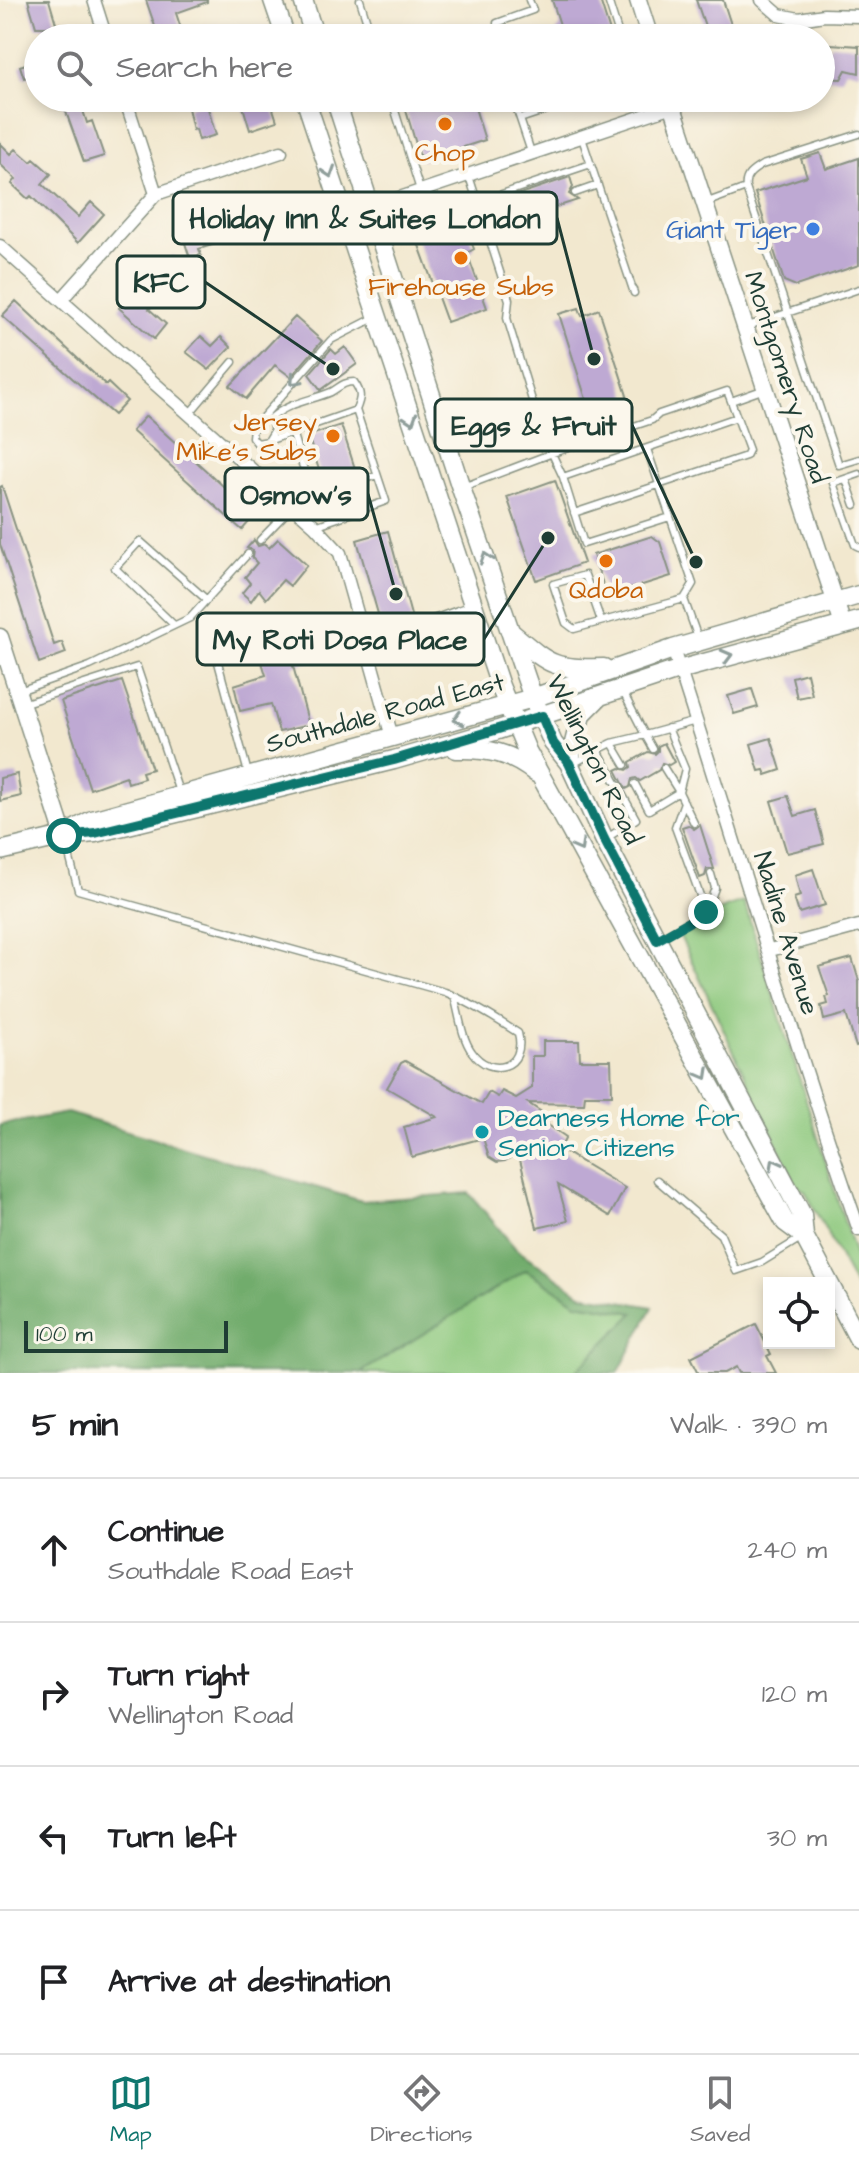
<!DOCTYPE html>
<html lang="en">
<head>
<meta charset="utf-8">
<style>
	body { margin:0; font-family:"Architects Daughter",sans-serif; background:#f6f6f6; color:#202124 }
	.controls { position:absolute; right:24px; bottom:24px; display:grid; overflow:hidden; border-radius:0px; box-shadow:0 4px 12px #0003 }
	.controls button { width:72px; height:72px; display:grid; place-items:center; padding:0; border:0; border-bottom:2px solid #e0e0e0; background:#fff; color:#202124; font:40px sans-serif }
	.scale { position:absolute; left:24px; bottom:20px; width:204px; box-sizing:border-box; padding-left:8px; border:4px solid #1f3d34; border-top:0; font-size:22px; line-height:28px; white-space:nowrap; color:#1f3d34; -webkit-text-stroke:6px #fbf7ec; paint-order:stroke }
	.stop { position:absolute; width:24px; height:24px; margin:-18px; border:6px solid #0f766e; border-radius:50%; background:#fff }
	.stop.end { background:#0f766e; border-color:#fff; box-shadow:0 2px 8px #0008 }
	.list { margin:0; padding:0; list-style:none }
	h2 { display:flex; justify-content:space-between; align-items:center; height:104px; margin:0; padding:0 32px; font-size:34px }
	h2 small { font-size:26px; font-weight:400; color:#757577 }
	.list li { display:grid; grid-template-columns:52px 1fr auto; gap:24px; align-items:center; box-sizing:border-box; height:144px; padding:0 32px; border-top:2px solid #e0e0e0 }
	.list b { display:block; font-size:30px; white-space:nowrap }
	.list p { margin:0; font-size:26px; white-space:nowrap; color:#757577 }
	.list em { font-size:26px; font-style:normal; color:#757577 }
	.icon { flex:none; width:44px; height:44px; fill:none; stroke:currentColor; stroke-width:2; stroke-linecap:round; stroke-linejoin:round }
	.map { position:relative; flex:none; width:859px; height:1373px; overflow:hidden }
	.search { position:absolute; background:#fff; box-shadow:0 4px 12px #0003; left:24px; right:24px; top:24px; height:88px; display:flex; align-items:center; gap:20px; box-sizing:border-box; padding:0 28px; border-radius:44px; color:#757577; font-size:30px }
	.sheet { height:680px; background:#fff }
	nav { display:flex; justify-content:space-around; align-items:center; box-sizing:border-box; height:112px; border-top:2px solid #e0e0e0; background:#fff; font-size:22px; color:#757577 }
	nav a { display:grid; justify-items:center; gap:4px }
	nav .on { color:#0f766e }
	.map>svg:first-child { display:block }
</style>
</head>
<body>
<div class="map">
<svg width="859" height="1373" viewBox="0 0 859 1373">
	<rect width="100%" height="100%" fill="#fbf7ec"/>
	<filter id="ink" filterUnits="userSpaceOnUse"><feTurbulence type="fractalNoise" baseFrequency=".0125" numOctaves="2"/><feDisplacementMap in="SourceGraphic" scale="16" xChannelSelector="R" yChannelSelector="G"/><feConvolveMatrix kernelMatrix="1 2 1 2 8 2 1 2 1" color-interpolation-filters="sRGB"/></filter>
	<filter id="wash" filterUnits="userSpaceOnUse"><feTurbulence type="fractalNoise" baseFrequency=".006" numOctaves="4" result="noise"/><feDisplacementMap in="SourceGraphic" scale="32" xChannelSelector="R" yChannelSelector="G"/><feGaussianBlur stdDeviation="1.8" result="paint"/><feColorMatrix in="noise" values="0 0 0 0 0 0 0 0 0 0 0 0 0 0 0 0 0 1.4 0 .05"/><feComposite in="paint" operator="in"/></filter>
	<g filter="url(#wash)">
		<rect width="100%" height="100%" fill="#f2e8cf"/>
		<path fill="#8cc87d" stroke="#568258" stroke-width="2" d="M744 902 859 1268V1294L805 1191 796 1185 678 932 728 907Z
			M526 1270 577 1303 635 1313 574 1373H360Z"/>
		<path fill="#71ac6c" stroke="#487450" stroke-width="2" d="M67 1113 362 1201 469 1193 516 1249 581 1294 653 1307 618 1373H574L634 1313 577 1303 526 1270 360 1373H0V1125Z"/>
		<g id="blocks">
			<path fill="#bea9d3" d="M28 0H49L57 27H36Z
				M146 0H207V2L176 13 184 38H159Z
				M552 0H600L612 38H553L560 25Z
				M696 0H723L734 34 720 38H701L698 28 705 26Z
				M830 44 859 46V73L846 70 841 79 821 78V47L830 48Z
				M38 60V73L24 78 20 66Z
				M61 98H79L87 123 92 121 104 156 84 162Z
				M247 98H261L265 108 272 106 277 121 250 130 241 100Z
				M434 98H472L485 140 421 161 405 107Z
				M206 102 216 135 199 140 196 129 193 130 188 108Z
				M0 143 11 154 16 149 31 162 34 159 51 174 42 184 78 217 91 202 104 214 78 243 31 196 28 199 12 184 16 179 0 164Z
				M820 153 826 169 859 158V265L796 286 784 281 755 193 807 176 801 159Z
				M570 177 573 187 569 194 578 200 509 222 513 214 505 209 502 200Z
				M457 204 474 249 467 253 487 308 447 322 412 226 415 218Z
				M220 224 225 241 199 249 201 255 190 258 185 243 193 240 191 233Z
				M173 255 186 267 149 309 166 324 154 339 119 308 156 266 160 269Z
				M16 301 106 385 108 383 127 401 114 415 2 316Z
				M579 308 582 316 599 309 629 402 612 404 614 412 592 418 559 314Z
				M295 317 322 341 291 377 275 365 246 399 230 386Z
				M201 336 212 346 221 337 231 347 209 370 186 352Z
				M345 347 357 364 321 390 309 374 331 349 336 354Z
				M146 416 255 515 242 530 132 431Z
				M341 425 357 475 327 486 324 485 308 436Z
				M555 480 584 563 536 580 507 497Z
				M2 486 54 645 62 642 66 653 39 663 0 544V487Z
				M388 531 412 619 382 628 357 540Z
				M652 536 660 542 671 576 607 596 593 555Z
				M278 539 307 565 290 586 283 580 266 599 259 590 251 601 242 593 250 583 245 577 257 563 252 558 253 550 247 548 254 540 258 546 265 544 269 548Z
				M284 633 289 652 309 647 307 637 319 633 322 643 327 642 332 659 316 663 315 660 293 666 309 725 279 732 271 704 240 711 234 685 266 675 256 643Z
				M807 673 812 695 797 698 792 677Z
				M122 681 152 769 142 772 144 778 128 783 126 776 90 789 61 701Z
				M752 689 758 707 734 714 728 696Z
				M771 738 781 770 766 775 764 770 759 771 751 744Z
				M664 743 674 762 669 765 662 763 659 770 640 781 636 778 632 779 630 787 626 789 616 770 620 768 627 770 631 767 630 762 648 752 655 754 658 751V746Z
				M17 774 21 796 0 801V778Z
				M788 796 795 816 815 810 824 844 787 853 771 801Z
				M688 825 694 829 700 825 714 869H707L705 876 700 878 682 827Z
				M813 869 825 905 799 913 794 898 800 896 795 875Z
				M852 958 859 981V1046L856 1047 846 1014 824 1020 821 1006 828 1004 826 997 829 996 819 967Z
				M543 1041H579L580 1060H611L612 1095H585L584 1104 528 1103 549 1117 545 1123 566 1137 560 1149 625 1188 610 1216 558 1185 568 1221 537 1228 518 1152 505 1161 497 1162 489 1157 483 1138 412 1157 404 1127 437 1117 387 1088 401 1063 405 1061 482 1104 489 1092 498 1097 502 1091 516 1098 532 1088V1056H543Z
				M756 1324 771 1354 767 1356 776 1373H739L736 1367 725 1373H699L691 1357Z"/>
		</g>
	</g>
	<g filter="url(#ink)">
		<use href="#blocks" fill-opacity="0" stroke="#889282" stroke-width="2"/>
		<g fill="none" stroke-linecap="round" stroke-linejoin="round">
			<g stroke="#889282" stroke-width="9">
				<path id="service" d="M360 0 372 38
					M608 0 620 38
					M498 38 497 23 533 10 529 0
					M391 98 420 190
					M513 98 532 155
					M520 119 583 98
					M582 138 634 293
					M469 176 509 300 507 318 541 430 563 477 584 544 670 517
					M746 188 839 465 859 459
					M575 193 598 185
					M478 202 591 164
					M705 203 746 188C744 176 752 171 762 165L859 134
					M485 223 507 215
					M745 327 859 289
					M356 410 268 441 257 443 252 437 253 428 331 340 374 318
					M189 414 233 362
					M292 432C299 451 304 490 327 492L377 475
					M268 441 274 431 271 418C289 402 310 401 331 392 340 387 343 382 354 382 362 393 361 398 356 410L386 501 315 526
					M647 449 693 584 684 599
					M859 474 833 483 855 545 859 547
					M563 477 737 417
					M846 479 855 505
					M463 487 550 454 652 420 659 414 727 391 731 401
					M574 513 746 456 749 450 731 401 762 390
					M260 540 293 506
					M601 621 585 575 553 584 566 623 574 629 684 599 698 638
					M174 625 115 568 140 541 207 600
					M212 640 248 773
					M367 643 469 606
					M442 648 480 635
					M19 691 90 666 190 618 248 554
					M623 692 645 735 696 721
					M22 704 137 667 179 792
					M668 728 685 769 679 792 694 823
					M612 743 625 765
					M573 764 598 750
					M635 784 649 810 679 792 664 768
					M684 802 675 827 706 912
					M607 838 636 819 598 750 612 743 645 735 653 749
					M65 839 78 890 445 992C471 1003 495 1018 518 1033 527 1069 490 1078 472 1052 461 1037 459 1012 454 996
					M660 938 706 912 715 888 711 874
					M657 1180 721 1235 736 1271 762 1262 801 1238"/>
			</g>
			<g stroke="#889282" stroke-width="15">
				<path id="minor" d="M94 0 106 38
					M762 0 779 15 799 19 824 15 859 16
					M125 98 156 194
					M343 217 673 106
					M0 246 315 526 340 553 392 737
					M62 299 156 194 281 152
					M673 649C736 842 792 1038 859 1230
					M770 950 859 926"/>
			</g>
			<g stroke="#889282" stroke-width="19">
				<path id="tertiary" d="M638 0 650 38
					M670 98 843 625
					M0 637 64 836"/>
			</g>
			<g stroke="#889282" stroke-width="21">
				<path id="secondary" d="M273 0 286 38
					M303 0 315 38
					M305 98 500 686 527 751 785 1222 804 1236
					M335 98 461 488 533 698 553 743 569 763 604 839 802 1215 804 1236 859 1340
					M513 634C551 666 553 669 604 668
					M456 749C488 748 511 753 536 773
					M569 763 581 715 598 698
					M70 832 92 820 533 698 673 649 859 595
					M0 851 64 836 95 833 394 760 498 730 675 671 859 621"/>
			</g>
			<use href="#service" stroke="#fff" stroke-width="6"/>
			<use href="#minor" stroke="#fff" stroke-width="12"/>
			<use href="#tertiary" stroke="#fff" stroke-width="16"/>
			<use href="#secondary" stroke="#fff" stroke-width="18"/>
		</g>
		<defs><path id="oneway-chevron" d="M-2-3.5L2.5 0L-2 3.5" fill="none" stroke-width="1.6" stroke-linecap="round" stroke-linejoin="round" transform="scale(2)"/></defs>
		<g stroke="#8f9e9a">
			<use href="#oneway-chevron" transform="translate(329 172) rotate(72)"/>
			<use href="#oneway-chevron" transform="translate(295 380) rotate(132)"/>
			<use href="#oneway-chevron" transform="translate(411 419) rotate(72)"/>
			<use href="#oneway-chevron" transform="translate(486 558) rotate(-109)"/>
			<use href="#oneway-chevron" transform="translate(727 656) rotate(-15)"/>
			<use href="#oneway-chevron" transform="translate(458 719) rotate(165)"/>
			<use href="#oneway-chevron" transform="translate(579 846) rotate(61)"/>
			<use href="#oneway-chevron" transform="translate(704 1074) rotate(61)"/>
			<use href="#oneway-chevron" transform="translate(775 1164) rotate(-118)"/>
		</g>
	</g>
	<g fill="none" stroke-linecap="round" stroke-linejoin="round" filter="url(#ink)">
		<path stroke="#0f766e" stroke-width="10" d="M64 836 95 833 394 760 542 716 553 743 569 763 604 839 657 940 706 912"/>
	</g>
	<g fill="#e8710a" stroke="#fbf7ec" stroke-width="3">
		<circle cx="445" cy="124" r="8"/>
		<circle cx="461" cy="258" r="8"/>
		<circle cx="333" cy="436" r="8"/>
		<circle cx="606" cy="561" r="8"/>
	</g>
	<circle fill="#3f7fe0" stroke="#fbf7ec" stroke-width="3" cx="813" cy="229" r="8"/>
	<circle fill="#0f9aa8" stroke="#fbf7ec" stroke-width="3" cx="482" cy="1132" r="8"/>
	<g text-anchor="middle" stroke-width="8" stroke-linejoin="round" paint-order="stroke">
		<g font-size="26" fill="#c56008" stroke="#fbf7ec">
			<text x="445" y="161">Chop</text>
			<text x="461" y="295">Firehouse Subs</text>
			<text x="317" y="430" text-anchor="end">Jersey<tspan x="317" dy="30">Mike's Subs</tspan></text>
			<text x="606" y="598">Qdoba</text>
		</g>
		<g font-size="26" fill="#366cbe" stroke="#fbf7ec" text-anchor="end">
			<text x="797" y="238">Giant Tiger</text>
		</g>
		<g font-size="26" fill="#1f3d34" stroke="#fbf7ec">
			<text transform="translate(787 377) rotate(72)" y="9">Montgomery Road</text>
			<text transform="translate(385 712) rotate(-15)" y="9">Southdale Road East</text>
			<text transform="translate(595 759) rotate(64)" y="9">Wellington Road</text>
			<text transform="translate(787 933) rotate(73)" y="9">Nadine Avenue</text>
		</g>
		<g font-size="26" fill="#0d838f" stroke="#fbf7ec" text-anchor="start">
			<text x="498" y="1126">Dearness Home for<tspan x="498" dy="30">Senior Citizens</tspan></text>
		</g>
	</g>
	<path fill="none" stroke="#1f3d34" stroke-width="3" d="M594 359L557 218M333 369L205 282M696 562L632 425M396 594L368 494M548 538L484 639"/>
	<g fill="#1f3d34" stroke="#fbf7ec" stroke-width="3">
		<circle cx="594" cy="359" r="8"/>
		<circle cx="333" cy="369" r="8"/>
		<circle cx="696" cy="562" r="8"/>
		<circle cx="396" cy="594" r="8"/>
		<circle cx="548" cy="538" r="8"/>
	</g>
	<g fill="#fbf7ec" stroke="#1f3d34" stroke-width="3">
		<rect x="173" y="192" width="384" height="52" rx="8"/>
		<rect x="117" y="256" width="88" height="52" rx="8"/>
		<rect x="435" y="399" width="197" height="52" rx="8"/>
		<rect x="225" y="468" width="143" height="52" rx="8"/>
		<rect x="197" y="613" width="287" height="52" rx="8"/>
	</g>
	<g font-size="28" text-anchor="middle" font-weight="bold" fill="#1f3d34">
		<text x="365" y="228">Holiday Inn &amp; Suites London</text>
		<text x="161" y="292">KFC</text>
		<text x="534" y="435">Eggs &amp; Fruit</text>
		<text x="296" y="504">Osmow's</text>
		<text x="340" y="649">My Roti Dosa Place</text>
	</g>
</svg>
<div class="controls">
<button><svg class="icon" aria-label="locate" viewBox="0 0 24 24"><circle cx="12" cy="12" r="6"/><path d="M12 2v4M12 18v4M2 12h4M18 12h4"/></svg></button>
</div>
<div class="scale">100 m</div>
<div class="stop" style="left:64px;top:836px"></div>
<div class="stop end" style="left:706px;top:912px"></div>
<div class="search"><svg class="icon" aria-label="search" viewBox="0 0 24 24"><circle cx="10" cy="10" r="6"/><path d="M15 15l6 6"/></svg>Search here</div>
</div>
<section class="sheet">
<h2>5 min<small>Walk · 390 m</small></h2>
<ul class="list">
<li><svg class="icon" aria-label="ahead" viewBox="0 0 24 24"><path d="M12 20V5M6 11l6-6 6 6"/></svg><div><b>Continue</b><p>Southdale Road East</p></div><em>240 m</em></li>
<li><svg class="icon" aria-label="right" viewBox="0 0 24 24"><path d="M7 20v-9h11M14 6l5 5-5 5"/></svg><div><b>Turn right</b><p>Wellington Road</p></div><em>120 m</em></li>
<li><svg class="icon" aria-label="left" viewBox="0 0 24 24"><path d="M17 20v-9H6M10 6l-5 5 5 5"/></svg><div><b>Turn left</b></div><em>30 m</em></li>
<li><svg class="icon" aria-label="arrive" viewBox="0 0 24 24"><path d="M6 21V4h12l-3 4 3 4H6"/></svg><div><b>Arrive at destination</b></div></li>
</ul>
</section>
<nav>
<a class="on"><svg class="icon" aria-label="map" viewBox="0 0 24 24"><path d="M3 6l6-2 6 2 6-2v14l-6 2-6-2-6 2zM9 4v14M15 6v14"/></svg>Map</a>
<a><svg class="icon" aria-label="directions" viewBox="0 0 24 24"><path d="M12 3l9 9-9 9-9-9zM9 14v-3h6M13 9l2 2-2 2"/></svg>Directions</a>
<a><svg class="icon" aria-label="saved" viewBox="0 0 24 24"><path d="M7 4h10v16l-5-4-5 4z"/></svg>Saved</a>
</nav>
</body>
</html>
